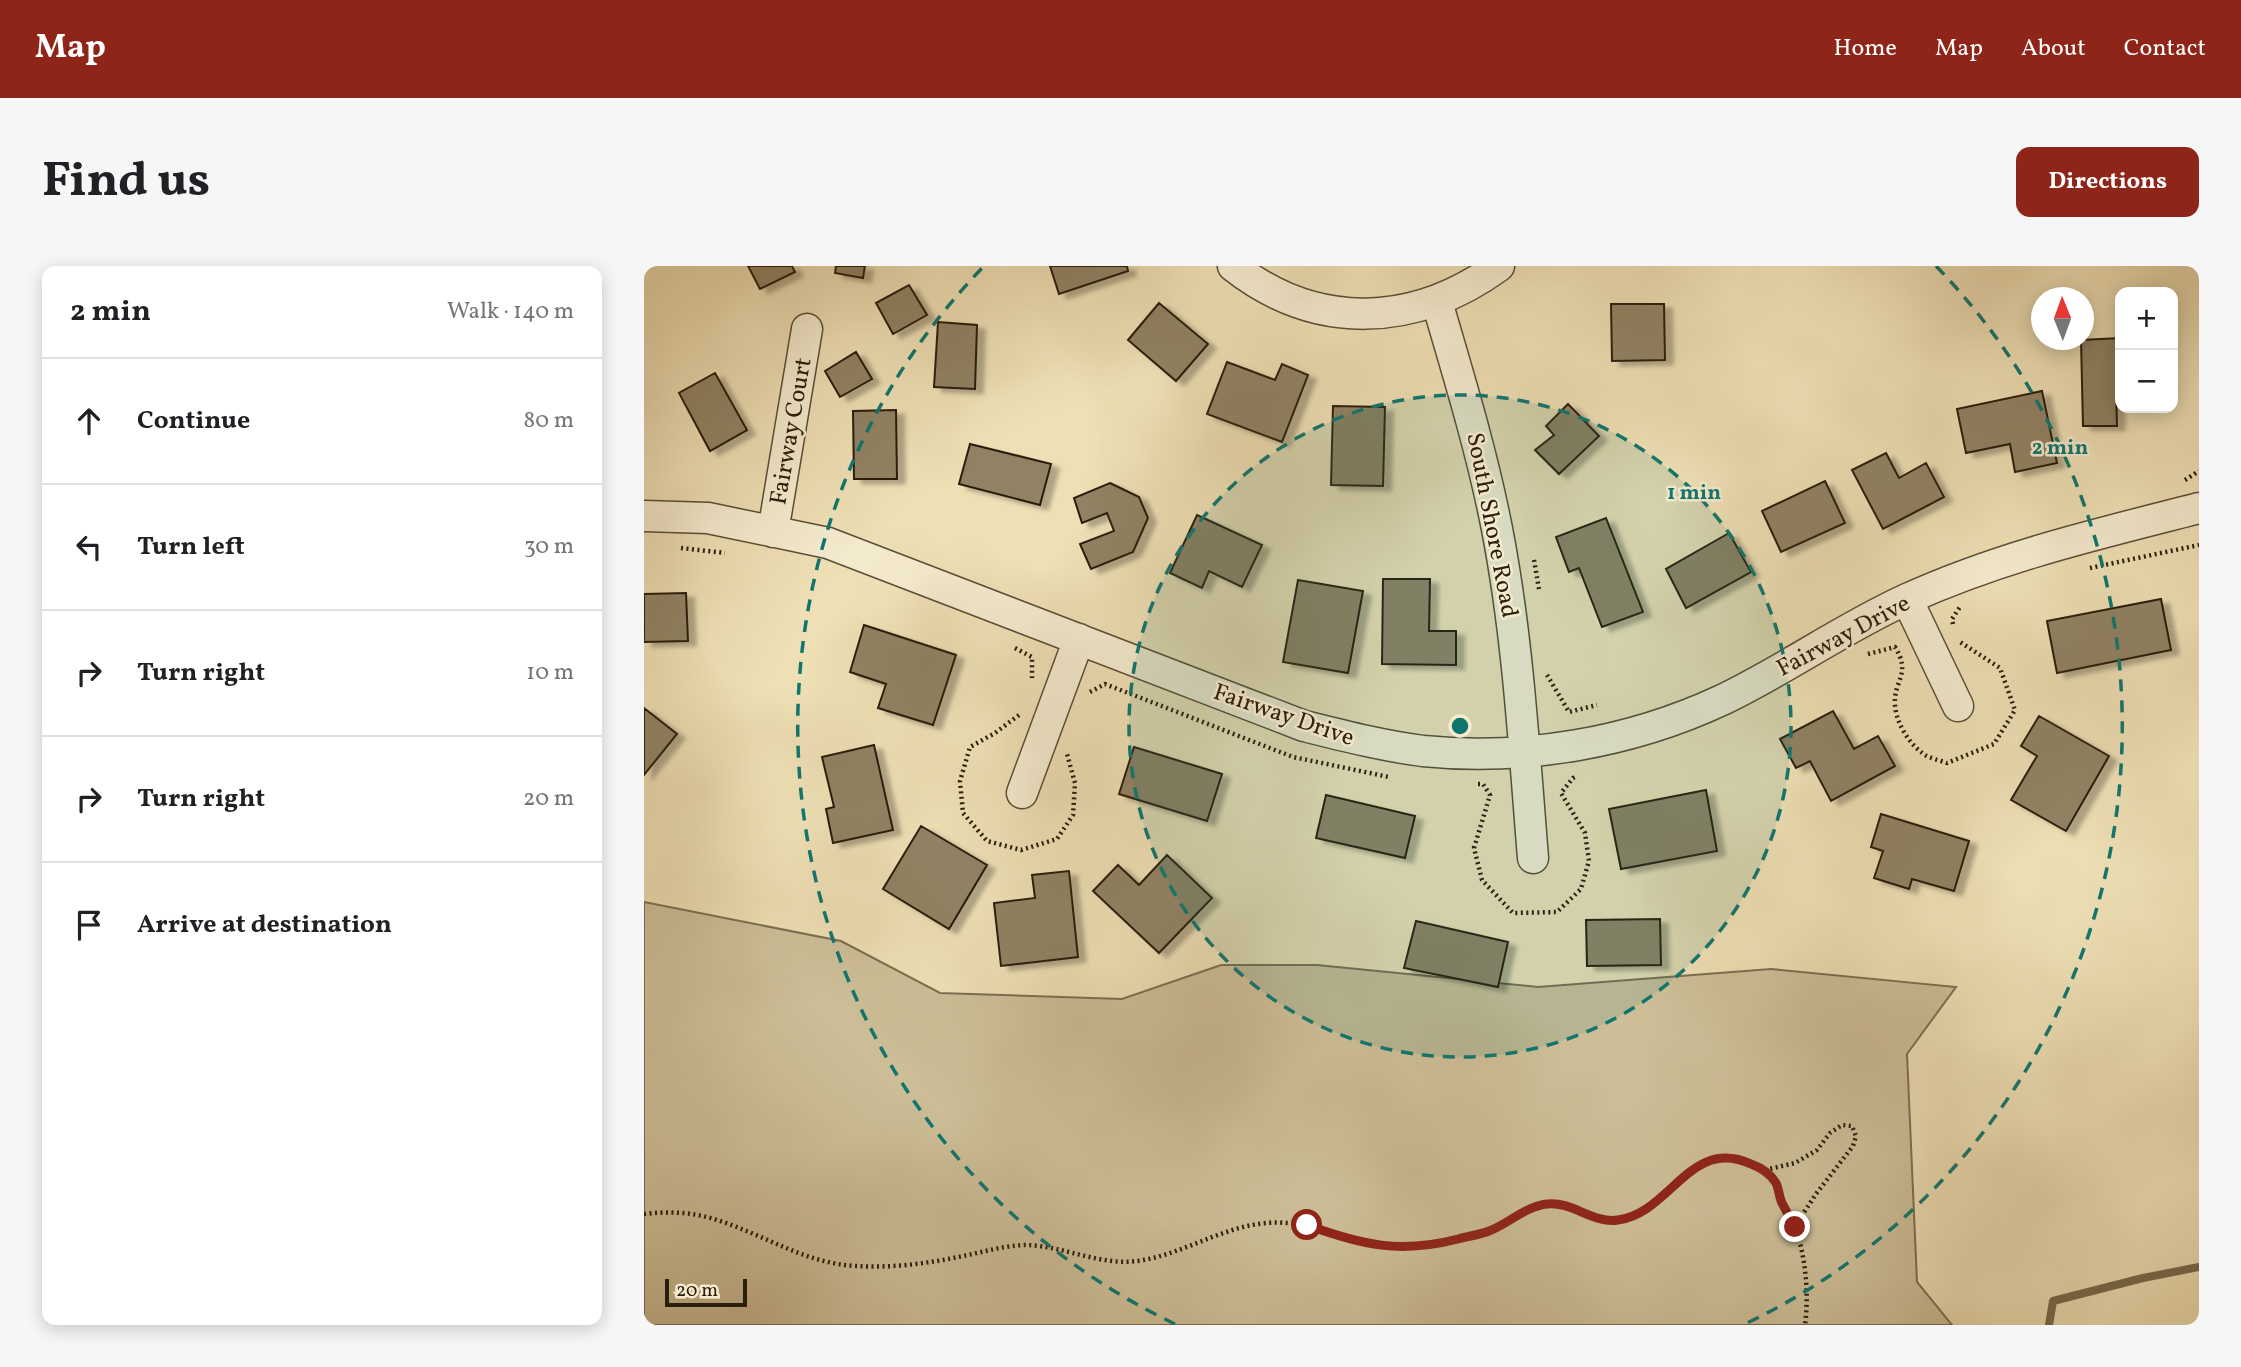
<!DOCTYPE html>
<html lang="en">
<head>
<meta charset="utf-8">
<style>
	body { margin:0; font-family:Vollkorn,serif; background:#f6f6f6; color:#202124 }
	.controls { position:absolute; right:21px; top:21px; display:grid; overflow:hidden; border-radius:14px; box-shadow:0 4px 18px #0003 }
	.controls button { width:63px; height:63px; display:grid; place-items:center; padding:0; border:0; border-bottom:2px solid #e0e0e0; background:#fff; color:#202124; font:35px sans-serif }
	.compass { position:absolute; left:1387px; top:21px; width:63px; height:63px; border-radius:50%; background:#fff; box-shadow:0 4px 18px #0003; rotate:359deg }
	.scale { position:absolute; left:21px; bottom:18px; width:82px; box-sizing:border-box; padding-left:7px; border:4px solid #2a1e0c; border-top:0; font-size:19px; line-height:24px; white-space:nowrap; color:#2a1e0c; -webkit-text-stroke:5px #f4eace; paint-order:stroke }
	.stop { position:absolute; width:21px; height:21px; margin:-16px; border:5px solid #8f2418; border-radius:50%; background:#fff }
	.stop.end { background:#8f2418; border-color:#fff; box-shadow:0 2px 7px #0008 }
	.list { margin:0; padding:0; list-style:none }
	h2 { display:flex; justify-content:space-between; align-items:center; height:91px; margin:0; padding:0 28px; font-size:30px }
	h2 small { font-size:23px; font-weight:400; color:#757577 }
	.list li { display:grid; grid-template-columns:46px 1fr auto; gap:21px; align-items:center; box-sizing:border-box; height:126px; padding:0 28px; border-top:2px solid #e0e0e0 }
	.list b { display:block; font-size:26px; white-space:nowrap }
	.list em { font-size:23px; font-style:normal; color:#757577 }
	.icon { flex:none; width:38px; height:38px; fill:none; stroke:currentColor; stroke-width:2; stroke-linecap:round; stroke-linejoin:round }
	.map { position:relative; flex:none; width:1555px; height:1059px; overflow:hidden; border-radius:14px }
	header { display:flex; align-items:center; gap:42px; box-sizing:border-box; height:98px; padding:0 35px; background:#8f2418; color:#fff }
	header strong { font-size:33px }
	nav { display:flex; gap:38px; margin-inline-start:auto; font-size:24px }
	.intro { display:flex; align-items:center; justify-content:space-between; box-sizing:border-box; height:168px; padding:0 42px }
	h1 { margin:0; font-size:49px }
	.button { padding:18px 32px; border-radius:14px; background:#8f2418; color:#fff; font-size:24px; font-weight:700 }
	main { display:flex; gap:42px; padding:0 42px }
	aside { flex:1; background:#fff; border-radius:14px; box-shadow:0 4px 18px #0003 }
	.map>svg:first-child { display:block }
</style>
</head>
<body>
<header>
<strong>Map</strong>
<nav><a>Home</a><a>Map</a><a>About</a><a>Contact</a></nav>
</header>
<div class="intro"><h1>Find us</h1><a class="button">Directions</a></div>
<main>
<aside>
<h2>2 min<small>Walk · 140 m</small></h2>
<ul class="list">
<li><svg class="icon" aria-label="ahead" viewBox="0 0 24 24"><path d="M12 20V5M6 11l6-6 6 6"/></svg><div><b>Continue</b></div><em>80 m</em></li>
<li><svg class="icon" aria-label="left" viewBox="0 0 24 24"><path d="M17 20v-9H6M10 6l-5 5 5 5"/></svg><div><b>Turn left</b></div><em>30 m</em></li>
<li><svg class="icon" aria-label="right" viewBox="0 0 24 24"><path d="M7 20v-9h11M14 6l5 5-5 5"/></svg><div><b>Turn right</b></div><em>10 m</em></li>
<li><svg class="icon" aria-label="right" viewBox="0 0 24 24"><path d="M7 20v-9h11M14 6l5 5-5 5"/></svg><div><b>Turn right</b></div><em>20 m</em></li>
<li><svg class="icon" aria-label="arrive" viewBox="0 0 24 24"><path d="M6 21V4h12l-3 4 3 4H6"/></svg><div><b>Arrive at destination</b></div></li>
</ul>
</aside>
<div class="map">
<svg width="1555" height="1059" viewBox="0 0 1555 1059">
	<defs>
		<filter id="shadow"><feDropShadow dx="8" dy="4.5" stdDeviation="2" flood-color="#0004"/></filter>
	</defs>
	<rect width="100%" height="100%" fill="#eedfb4"/>
	<filter id="stains"><feTurbulence type="fractalNoise" baseFrequency=".00286" numOctaves="4"/><feColorMatrix values="0 0 0 0 .2 0 0 0 0 .09 0 0 0 0 .02 0 0 0 .5 -.17"/></filter>
	<radialGradient id="worn" r=".72"><stop offset=".6" stop-color="#630" stop-opacity="0"/><stop offset="1" stop-color="#630" stop-opacity=".3"/></radialGradient>
	<path fill="#cdbe97" stroke="#7c6e52" stroke-width="2" d="M0 636 197 675 296 727 478 733 577 699H673L894 721 1127 703 1312 721 1263 788 1273 1016 1308 1059H0Z"/>
	<g fill="none" stroke-linecap="round" stroke-linejoin="round">
		<path stroke="#776a4f" stroke-width="8" d="M1405 1059 1409 1035 1499 1012 1555 1001"/>
	</g>
	<path fill="#908263" stroke="#2a1e0c" stroke-width="2" filter="url(#shadow)" d="M104 0H148L151 6 116 23Z
		M192 0H221L219 12 191 7Z
		M406 0H483L484 5 415 28Z
		M265 19 283 49 249 68 232 37Z
		M515 37 564 78 532 115 484 74Z
		M967 38H1020L1021 94 968 95Z
		M294 56 333 59 331 123 290 121Z
		M1476 72V125H1472L1473 160H1439L1437 74Z
		M212 86 228 113 196 131 181 105Z
		M583 96 631 114 638 98 664 109 638 176 563 148Z
		M71 107 103 164 66 185 35 127Z
		M1398 125 1413 197 1371 206 1366 178 1322 187 1313 143Z
		M924 138 955 170 915 208 891 184 910 169 902 160Z
		M689 140 741 141 739 220 687 219Z
		M252 144 253 213H210L209 145Z
		M326 178 407 198 396 239 315 218Z
		M1242 187 1255 212 1282 197 1300 231 1239 263 1208 204Z
		M1181 215 1201 257 1137 286 1118 245Z
		M466 217 495 231 504 252 489 286 447 303 436 278 470 265 463 247 438 257 430 232Z
		M553 249 618 279 598 321 565 305 558 322 526 307Z
		M962 252 999 346 958 361 935 302 925 306 912 271Z
		M1085 267 1107 306 1042 342 1022 303Z
		M739 313H786L785 365H812V399L738 398Z
		M654 314 719 325 704 407 639 396Z
		M42 327 44 375 0 376V328Z
		M1517 333 1527 384 1413 407 1403 355Z
		M220 359 312 389 289 459 234 442 242 418 206 406Z
		M0 442 33 468 0 509Z
		M1189 445 1210 483 1234 470 1251 500 1187 535 1166 495 1152 502 1136 473Z
		M1395 450 1465 490 1422 565 1367 534 1393 490 1377 480Z
		M230 479 249 564 189 577 182 543 190 541 178 491Z
		M490 481 578 508 563 555 475 528Z
		M1062 524 1073 585 977 603 965 543Z
		M682 529 771 550 761 592 672 572Z
		M1237 548 1325 575 1310 625 1268 613 1265 623 1230 612 1239 585 1227 581Z
		M277 560 343 599 305 663 239 623Z
		M523 589 568 632 515 687 449 625 474 599 495 619Z
		M425 605 434 691 357 700 350 637 391 632 388 609Z
		M1016 653 1017 699 943 700 942 654Z
		M772 655 864 676 854 721 760 702Z"/>
	<g fill="none" stroke-linecap="round" stroke-linejoin="round">
		<g stroke="#5b4e36" stroke-width="33">
			<path id="minor" d="M589 0C673 66 771 61 855 0
				M793 36C815 111 838 186 853 263 874 371 880 482 889 592
				M0 250 64 252 184 277 660 460C700 470 739 480 779 485 880 495 986 477 1078 434 1141 404 1199 362 1263 333 1358 290 1454 268 1555 242
				M129 266 163 63
				M1263 333 1314 440
				M378 527 435 373"/>
		</g>
		<path stroke="#2a1e0c" stroke-width="4.5" stroke-dasharray="2 3.5" stroke-linecap="butt" d="M1541 214 1555 205
			M37 282 81 287
			M890 294 895 323
			M1446 302 1555 279
			M1309 358 1308 353 1316 341
			M371 382 388 391V412
			M1224 388 1251 381C1268 408 1249 415 1251 439 1252 456 1264 476 1277 486 1283 492 1295 494 1303 497L1350 478 1371 444 1356 402 1316 376
			M903 409 925 446 953 439
			M446 426 461 418 649 491 745 511
			M375 449 351 467 326 481 316 515 319 547 343 575 377 584 413 573 429 549 431 517 423 488
			M834 518H839L846 529 830 582 838 614 869 647 913 646 937 623 945 595 941 567 917 527 929 512 934 510
			M1121 904 1151 897 1173 884 1186 867 1198 859 1208 860 1212 870 1209 880 1172 928 1151 960
			M0 948C25 945 49 946 73 954 121 969 162 998 213 1000 246 1002 281 998 314 991 336 987 357 980 380 979 418 979 455 1000 493 995 538 989 577 961 622 957 675 952 720 988 773 981 797 978 824 973 846 965 864 957 880 942 900 938 934 932 952 964 991 950 1030 936 1048 877 1099 894 1106 896 1117 901 1123 906 1132 914 1133 924 1137 935 1141 944 1146 951 1150 959 1162 989 1165 1028 1161 1059"/>
		<use href="#minor" stroke="#f4eace" stroke-width="30"/>
	</g>
	<g fill="none" stroke-linecap="round" stroke-linejoin="round">
		<path stroke="#8f2418" stroke-width="9" d="M663 959C718 979 756 988 814 973 824 970 835 969 845 965 864 958 882 940 903 938 928 935 949 958 974 954 1027 947 1046 870 1107 898 1118 902 1126 907 1132 917 1135 923 1135 931 1138 937 1142 945 1147 953 1151 961"/>
	</g>
	<circle cx="816" cy="460" r="331" fill="#0f766e" fill-opacity=".12"/>
	<g fill="none" stroke="#0f766e" stroke-width="3.5" stroke-dasharray="12 9">
		<circle cx="816" cy="460" r="331"/>
		<path d="M531 1058A662 662 0 0 1 340 0M1292 0A662 662 0 0 1 1101 1058"/>
	</g>
	<g text-anchor="middle" stroke-width="5" stroke-linejoin="round" paint-order="stroke">
		<g font-size="24" fill="#2a1e0c" stroke="#f4eace">
			<text transform="translate(146 165) rotate(-80)" y="8">Fairway Court</text>
			<text transform="translate(849 259) rotate(79)" y="8">South Shore Road</text>
			<text transform="translate(1199 369) rotate(-28)" y="8">Fairway Drive</text>
			<text transform="translate(640 448) rotate(19)" y="8">Fairway Drive</text>
		</g>
	</g>
	<circle cx="816" cy="460" r="10" fill="#0f766e" stroke="#f4eace" stroke-width="3.5"/>
	<g font-size="21" text-anchor="middle" font-weight="bold" fill="#0f766e" stroke="#f4eace" stroke-width="5" stroke-linejoin="round" paint-order="stroke">
		<text x="1416" y="188">2 min</text>
		<text x="1050" y="233">1 min</text>
	</g>
	<rect width="100%" height="100%" filter="url(#stains)"/>
	<rect width="100%" height="100%" fill="url(#worn)"/>
</svg>
<div class="controls">
<button>+</button>
<button>−</button>
</div>
<svg class="compass" viewBox="-18 -18 36 36"><path d="M0-13l5 13h-10z" fill="#e53935"/><path d="M0 13l5-13h-10z" fill="#757577"/></svg>
<div class="scale">20 m</div>
<div class="stop" style="left:663px;top:959px"></div>
<div class="stop end" style="left:1151px;top:961px"></div>
</div>
</main>
</body>
</html>
